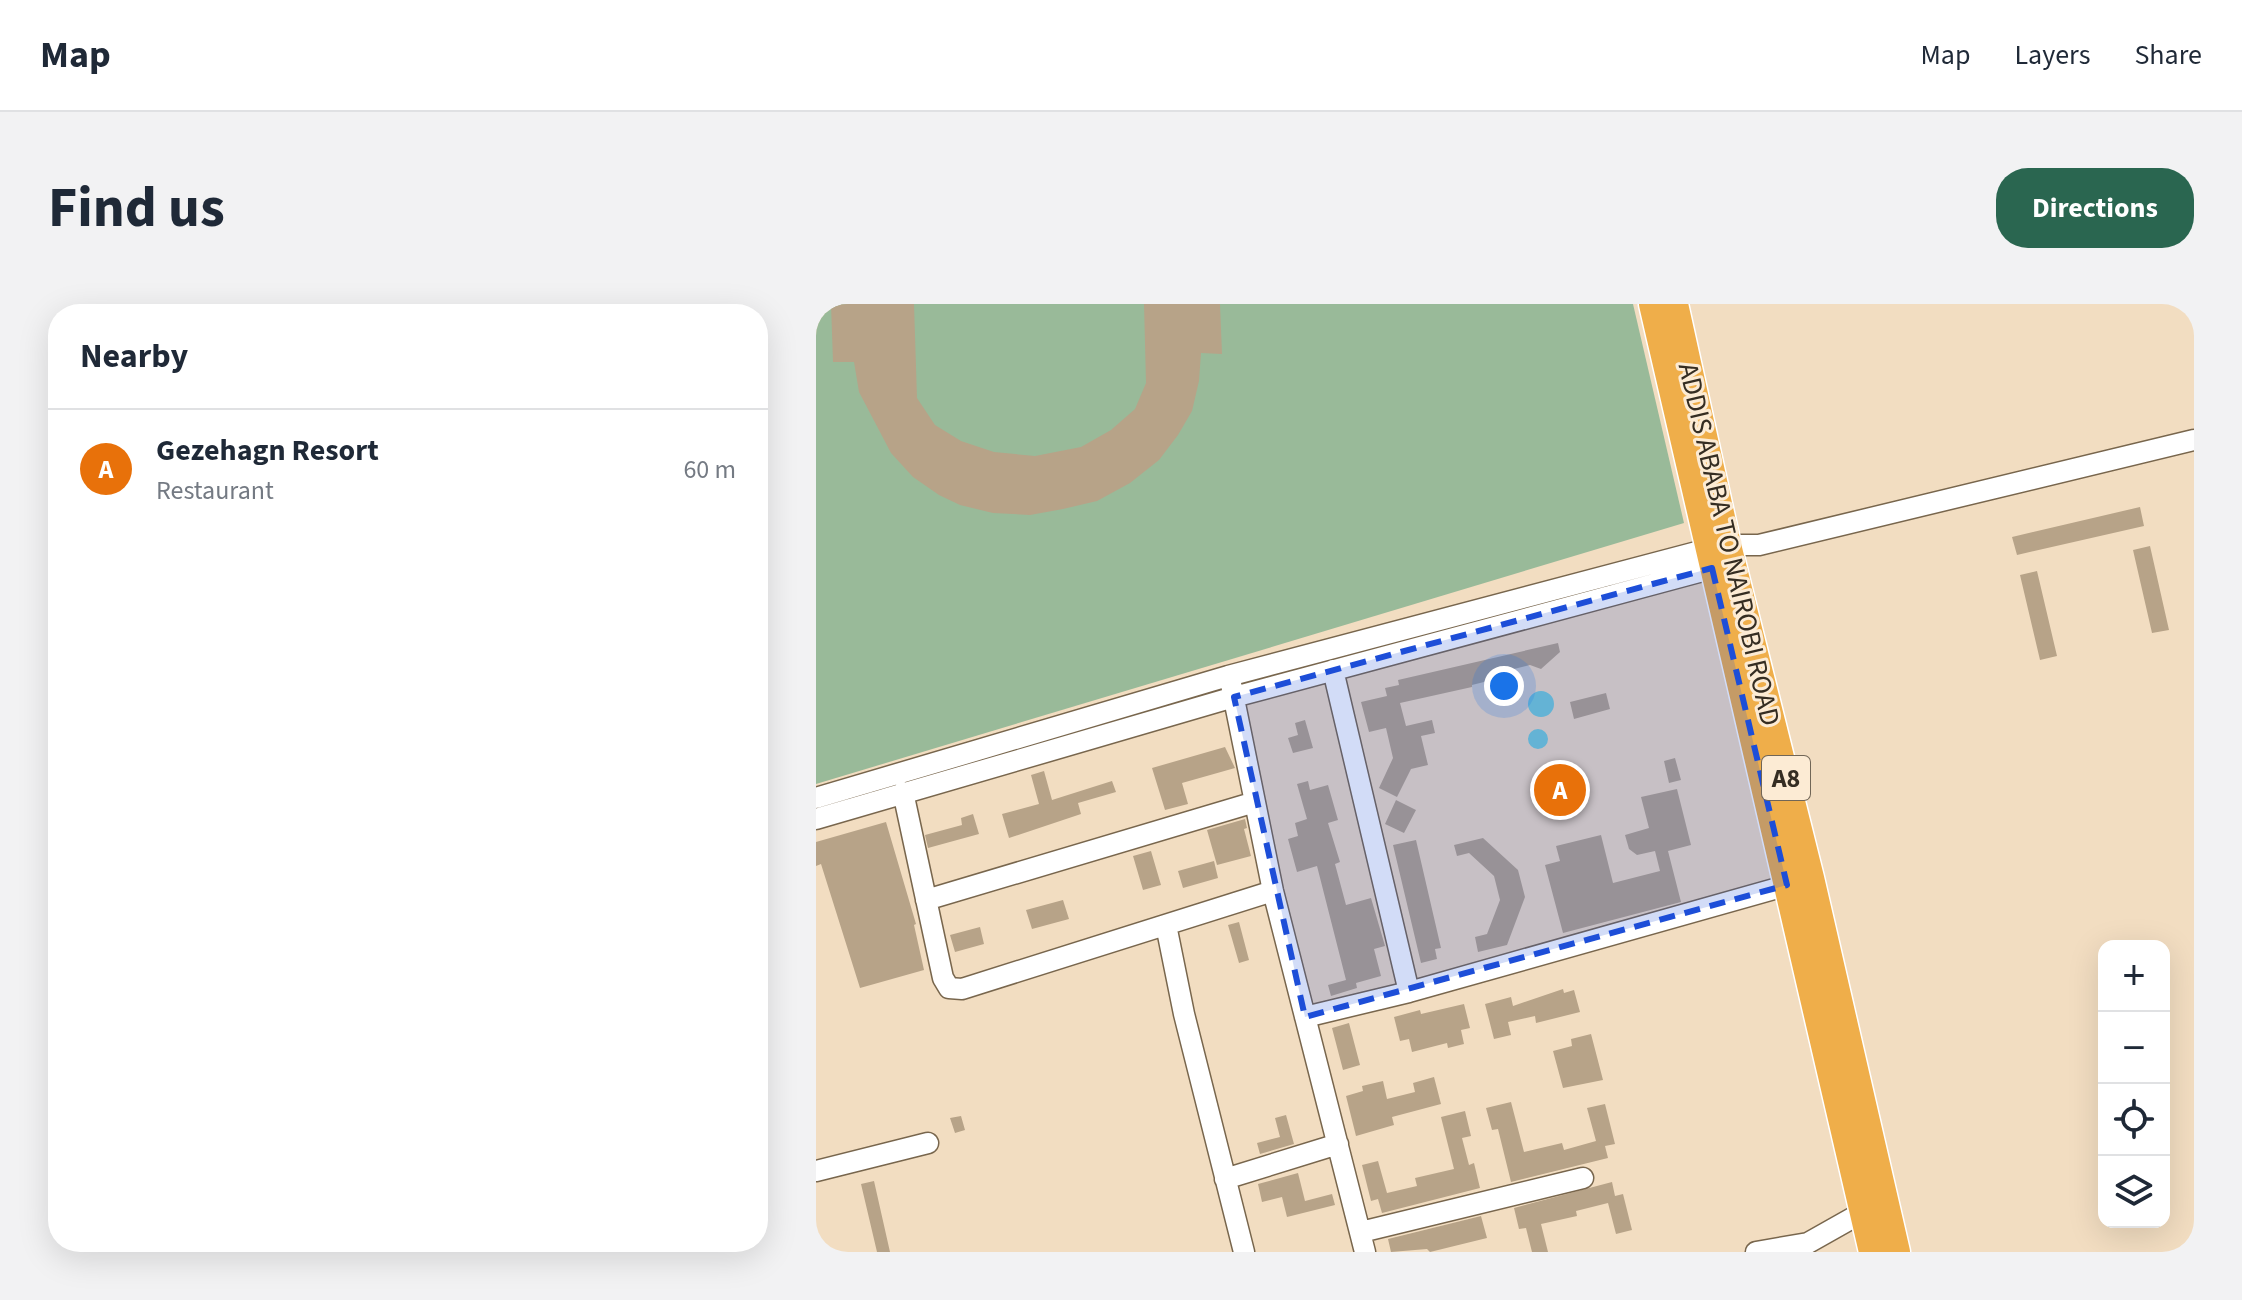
<!DOCTYPE html>
<html lang="en">
<head>
<meta charset="utf-8">
<style>
	body { margin:0; font-family:"Source Sans 3",sans-serif; background:#f2f2f3; color:#1f2937 }
	.controls { position:absolute; right:24px; bottom:24px; display:grid; overflow:hidden; border-radius:16px; box-shadow:0 8px 32px #0002 }
	.controls button { width:72px; height:72px; display:grid; place-items:center; padding:0; border:0; border-bottom:2px solid #e0e1e3; background:#fff; color:#1f2937; font:40px sans-serif }
	.you { position:absolute; left:688px; top:382px; width:28px; height:28px; margin:-20px; border:6px solid #fff; border-radius:50%; background:#1a73e8; box-shadow:0 0 0 12px #1a73e833 }
	.badge { display:grid; place-items:center; width:52px; height:52px; border-radius:50%; background:#2a6650; color:#fff; font-size:26px; font-weight:700 }
	.pin { position:absolute; translate:-50% -50%; border:4px solid #fff; box-shadow:0 2px 8px #0006 }
	.list { margin:0; padding:0; list-style:none }
	h2 { display:flex; justify-content:space-between; align-items:center; height:104px; margin:0; padding:0 32px; font-size:34px }
	h2 small { font-size:26px; font-weight:400; color:#747a83 }
	.list li { display:grid; grid-template-columns:52px 1fr auto; gap:24px; align-items:center; box-sizing:border-box; height:120px; padding:0 32px; border-top:2px solid #e0e1e3 }
	.list b { display:block; font-size:30px; white-space:nowrap }
	.list p { margin:0; font-size:26px; white-space:nowrap; color:#747a83 }
	.list em { font-size:26px; font-style:normal; color:#747a83 }
	.icon { flex:none; width:44px; height:44px; fill:none; stroke:currentColor; stroke-width:2; stroke-linecap:round; stroke-linejoin:round }
	.map { position:relative; flex:none; width:1378px; height:948px; overflow:hidden; border-radius:32px }
	header { display:flex; align-items:center; gap:48px; box-sizing:border-box; height:112px; padding:0 40px; background:#fff; border-bottom:2px solid #e0e1e3 }
	header strong { font-size:38px }
	nav { display:flex; gap:44px; margin-inline-start:auto; font-size:28px }
	.intro { display:flex; align-items:center; justify-content:space-between; box-sizing:border-box; height:192px; padding:0 48px }
	h1 { margin:0; font-size:56px }
	.button { padding:20px 36px; border-radius:32px; background:#2a6650; color:#fff; font-size:28px; font-weight:700 }
	main { display:flex; gap:48px; padding:0 48px }
	aside { flex:1; background:#fff; border-radius:32px; box-shadow:0 8px 32px #0002 }
	.map>svg:first-child { display:block }
</style>
</head>
<body>
<header>
<strong>Map</strong>
<nav><a>Map</a><a>Layers</a><a>Share</a></nav>
</header>
<div class="intro"><h1>Find us</h1><a class="button">Directions</a></div>
<main>
<aside>
<h2>Nearby<small></small></h2>
<ul class="list">
<li><span class="badge" style="background:#e8710a">A</span><div><b>Gezehagn Resort</b><p>Restaurant</p></div><em>60 m</em></li>
</ul>
</aside>
<div class="map">
<svg width="1378" height="948" viewBox="0 0 1378 948">
	<rect width="100%" height="100%" fill="#f2ddc1"/>
	<path fill="#99ba99" d="M0 0H817L868 219 0 480Z"/>
	<path fill="#76ccd5" d="M712 400a13 13 0 1 1 26 0a13 13 0 1 1-26 0Z
		M712 435a10 10 0 1 1 20 0a10 10 0 1 1-20 0Z"/>
	<path fill="#b7a388" d="M15 0H98L101 94 119 121 145 137 178 148 219 152 265 143 295 126 319 105 330 79 328 0H404L406 50 385 49 383 77 376 107 362 131 343 156 314 179 281 197 247 205 214 211 177 209 144 201 123 191 97 173 75 149 43 88 38 58H17Z
		M1324 203 1328 222 1201 251 1196 233Z
		M1334 242 1353 326 1336 329 1317 246Z
		M1221 267 1241 352 1224 356 1204 271Z
		M742 339 744 348 725 365 714 361 674 371 676 376 656 381V383L584 399 590 422 616 416 619 429 605 432 612 461 595 465 581 493 563 484 577 454 570 424 553 428 545 398 571 392 569 384 583 381 582 376Z
		M790 389 794 405 758 415 754 398Z
		M489 416 497 444 477 449 472 434 482 431 479 419Z
		M409 443 419 464 366 479 372 500 349 506 336 464Z
		M859 454 865 476 853 479 848 457Z
		M228 467 236 496 296 477 300 488 262 499 265 510 193 534 186 510 223 500 215 471Z
		M492 477 494 486 512 481 522 516 512 519 524 558 519 560 530 601 555 594 569 642 558 645 565 672 540 679 541 684 515 692 512 681 530 676 501 562 481 568 472 535 482 532 479 519 491 515 481 480Z
		M861 485 875 541 852 547 865 598 747 629 729 561 744 557 740 542 785 531 797 579 844 567 839 547 821 551 813 545 809 531 833 524 825 493Z
		M580 496 600 506 588 529 569 520Z
		M157 510 163 530 112 544 109 531 146 521 145 514Z
		M429 515 431 524 428 525 435 552 401 561 391 526Z
		M70 518 100 620 98 621 108 666 44 684 5 560 0 562V538Z
		M667 534 702 566 709 593 691 641 662 648 659 633 671 630 684 596 678 572 653 549 641 552 638 541Z
		M600 536 625 644 619 645 621 655 605 659 577 541Z
		M335 547 345 581 327 586 317 552Z
		M398 557 402 574 367 584 362 567Z
		M247 596 253 615 216 625 210 606Z
		M423 618 433 656 423 659 412 621Z
		M164 623 168 640 139 648 134 631Z
		M747 685 748 689 758 686 764 708 720 719 719 712 692 718 695 731 678 735 669 700 695 693 697 702Z
		M648 700 654 724 645 726 648 740 632 744 631 739 596 748 593 735 584 737 578 713 604 706 605 710Z
		M533 719 544 761 527 766 516 724Z
		M775 730 787 776 747 784 737 747 756 742 755 735Z
		M618 773 625 800 576 813 578 821 540 832 530 792 547 787 546 782 567 777 571 795 599 788 597 779Z
		M695 798 708 848 746 839 748 846 780 837 771 804 789 800 799 840 789 842 792 854 695 878 682 825 676 826 670 804Z
		M649 807 655 832 646 834 653 861 658 859 664 884 566 909 562 895 555 897 546 861 562 857 571 889 601 882 599 874 638 865 625 813Z
		M470 811 478 840 444 850 441 839 464 833 459 814Z
		M145 812 149 826 139 829 134 814Z
		M482 869 489 897 516 890 519 901 471 913 466 893 446 898 442 880Z
		M58 877 74 948H61L45 880Z
		M796 878 799 892 807 890 816 926 800 930 792 899 760 907 761 912 725 920 732 948H716L710 924 703 925 698 904Z
		M665 912 671 934 614 948 611 945 575 948 572 935Z"/>
	<g fill="none" stroke-linecap="round" stroke-linejoin="round">
		<g stroke="#78664d" stroke-width="23">
			<path id="minor" d="M517 366 593 688
				M415 380 457 587 549 948
				M87 488 127 674 133 684 146 685 457 587
				M0 494 412 372 892 245 911 241H943L1378 136
				M0 515 418 393 909 261
				M110 596 439 498
				M350 621 368 710 428 948
				M489 713 593 688 983 578
				M0 867 112 839
				M409 875 522 840
				M545 928 767 874
				M940 948 992 939 1047 908"/>
		</g>
		<g stroke="#fff" stroke-width="31">
			<path id="highway" d="M837 0 1057 948
				M858 0 911 241 994 574 1080 948"/>
		</g>
		<use href="#minor" stroke="#fff" stroke-width="20"/>
		<use href="#highway" stroke="#efae4a" stroke-width="28"/>
	</g>
	<path fill="#1d4ed8" fill-opacity="0.2" stroke="#1d4ed8" stroke-width="6" stroke-dasharray="16 10" stroke-linejoin="round" d="M896 264 971 581 489 713 418 393Z"/>
	<g text-anchor="middle" stroke-width="6" stroke-linejoin="round" paint-order="stroke">
		<rect fill="#fcebd4" stroke="#716657" stroke-width="2" x="946" y="452" width="48" height="44" rx="6"/>
		<g font-size="26" font-weight="bold" fill="#352d22">
			<text x="970" y="483">A8</text>
		</g>
		<g font-size="28" fill="#352d22" stroke="#fcebd4">
			<text transform="translate(914 240) rotate(77)" y="10">ADDIS ABABA TO NAIROBI ROAD</text>
		</g>
	</g>
</svg>
<div class="controls">
<button>+</button>
<button>−</button>
<button><svg class="icon" aria-label="locate" viewBox="0 0 24 24"><circle cx="12" cy="12" r="6"/><path d="M12 2v4M12 18v4M2 12h4M18 12h4"/></svg></button>
<button><svg class="icon" aria-label="layers" viewBox="0 0 24 24"><path d="M12 4l9 5-9 5-9-5zM3 14l9 5 9-5"/></svg></button>
</div>
<div class="you"></div>
<div class="pin badge" style="left:744px;top:486px;background:#e8710a">A</div>
</div>
</main>
</body>
</html>
